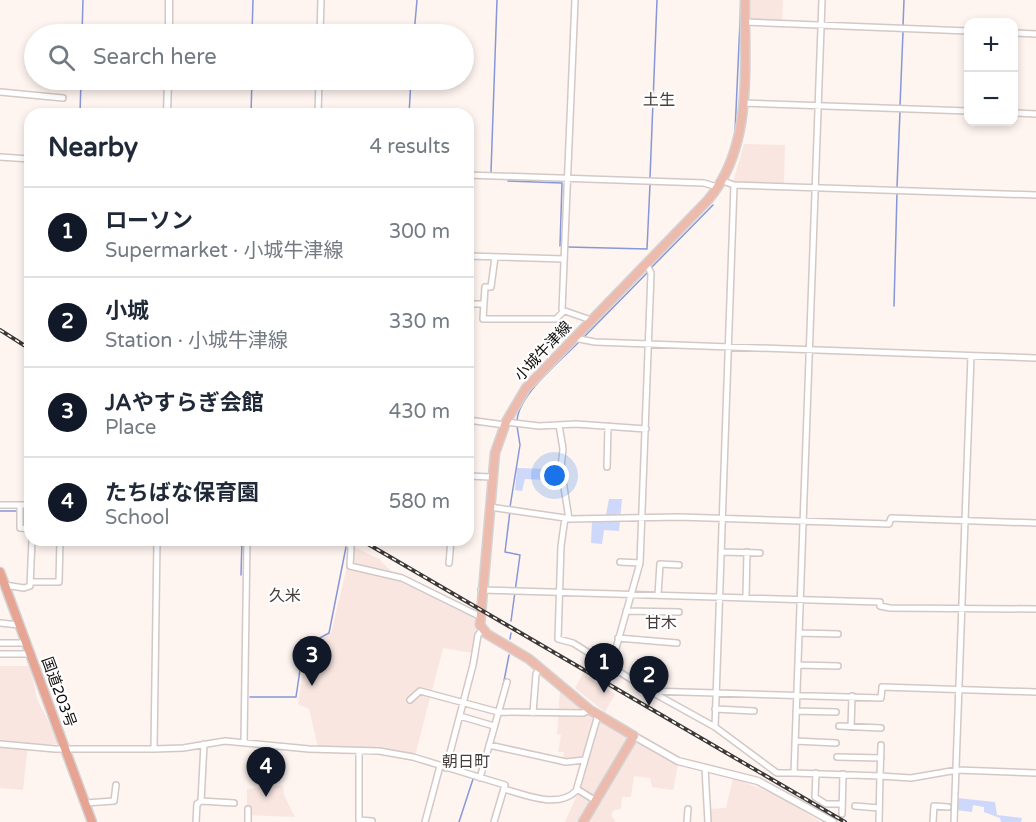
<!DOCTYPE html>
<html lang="en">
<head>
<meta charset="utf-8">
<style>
	body { margin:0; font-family:"Varela Round","Noto Sans JP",sans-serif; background:#f6f6f7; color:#1f2937 }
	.controls { position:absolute; right:18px; top:18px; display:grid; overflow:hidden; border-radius:12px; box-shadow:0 3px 9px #0003 }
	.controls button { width:54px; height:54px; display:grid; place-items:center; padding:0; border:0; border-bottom:2px solid #e0e1e3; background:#fff; color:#1f2937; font:30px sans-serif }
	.you { position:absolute; left:555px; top:476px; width:21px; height:21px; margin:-15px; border:4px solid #fff; border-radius:50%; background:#1a73e8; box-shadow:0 0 0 9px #1a73e833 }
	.badge { display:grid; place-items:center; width:39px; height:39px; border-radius:50%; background:#111827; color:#fff; font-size:20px; font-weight:700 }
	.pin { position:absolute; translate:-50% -50px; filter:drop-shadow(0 2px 3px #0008) }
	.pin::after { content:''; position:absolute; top:32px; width:21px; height:18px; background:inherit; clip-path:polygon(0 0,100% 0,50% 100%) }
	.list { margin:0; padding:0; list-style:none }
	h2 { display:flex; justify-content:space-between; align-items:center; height:78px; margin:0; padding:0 24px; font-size:26px }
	h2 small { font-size:20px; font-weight:400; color:#747a83 }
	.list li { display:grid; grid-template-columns:39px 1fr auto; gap:18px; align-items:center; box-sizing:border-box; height:90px; padding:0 24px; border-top:2px solid #e0e1e3 }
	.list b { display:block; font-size:22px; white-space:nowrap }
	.list p { margin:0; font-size:20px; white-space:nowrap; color:#747a83 }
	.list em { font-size:20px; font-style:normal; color:#747a83 }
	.icon { flex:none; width:33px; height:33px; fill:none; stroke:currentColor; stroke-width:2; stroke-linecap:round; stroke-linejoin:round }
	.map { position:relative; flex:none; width:1036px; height:822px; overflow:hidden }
	.search { position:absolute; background:#fff; box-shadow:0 3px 9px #0003; left:24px; top:24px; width:450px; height:66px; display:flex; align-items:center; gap:15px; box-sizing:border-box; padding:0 21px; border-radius:33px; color:#747a83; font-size:22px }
	.panel { position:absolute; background:#fff; box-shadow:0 3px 9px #0003; left:24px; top:108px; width:450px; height:438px; border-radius:18px }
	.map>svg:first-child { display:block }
</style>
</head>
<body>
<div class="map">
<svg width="1036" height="822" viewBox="0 0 1036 822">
	<rect width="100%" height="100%" fill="#fef4f0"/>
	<path fill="#f9e6e0" d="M750 0H783L782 22 749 21Z
		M744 144 785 145 784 184 733 182Z
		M352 546 379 559 394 574 465 605 474 615 476 632 473 653 443 648 415 756 378 749 318 747 309 709 298 704 307 647 331 633Z
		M0 666H30L37 699 60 744 28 745 23 790 0 788Z
		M583 674 615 694 605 712 575 688Z
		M560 691 582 709V715H593L629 737 579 822H565L578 793 588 752 585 751 582 759 563 760 564 752H558L561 735 557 734Z
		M636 741 678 765 673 790 652 787 650 778 634 776 631 797H622L621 809 614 810 611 815 616 822H588Z
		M258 773 268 774 271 785 283 786 284 795 295 817 247 815V789L258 788Z
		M733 778 777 795 821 822H709L708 809 726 808Z"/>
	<path fill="#ced8fb" d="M517 468 550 469 546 480 525 479 522 491 515 490Z
		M609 499H622L619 531 604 530 602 544 591 543 592 521 605 520Z
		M957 798 995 802 997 815 1022 818 1021 822H1001L1000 818 984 812V807L973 805 972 812 956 810Z"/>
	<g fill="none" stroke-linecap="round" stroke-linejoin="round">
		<path stroke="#8797d8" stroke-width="1.5" d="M903 26 904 0
			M82 34 83 0
			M252 34 253 0
			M414 34 417 0
			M252 80 251 113 292 114
			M900 106 903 32
			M80 114 81 80
			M409 114 411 80
			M735 132 741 0
			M491 172 497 0
			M650 178 657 0
			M508 181 562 183 560 246
			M897 187 900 111
			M568 247 647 249 650 184
			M650 269 713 205
			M894 306 897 193
			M583 338 647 273
			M517 421C518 395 562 359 580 341
			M510 507 520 445 517 426
			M0 511H17
			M22 511H30
			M510 511 505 552 520 555 511 621
			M241 575 242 540
			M510 639 511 633
			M301 663 305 646 329 633 346 547
			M503 686 509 655
			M250 697H296L300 670
			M459 822 473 779"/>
		<g stroke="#d3c8c5" stroke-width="8">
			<path id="minor" d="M575 0 562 310 591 320
				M745 22 968 31
				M1014 33 1036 34
				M320 34 321 0
				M0 92 63 98
				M743 103 968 111
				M1014 113 1036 114
				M318 114 319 80
				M0 157 30 159
				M468 175 704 183 717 187
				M723 181 734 185 1036 195
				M468 256 564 259
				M495 257 491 287H485L483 319H556L563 312
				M468 304H484
				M574 338 595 342 1036 358
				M468 420 505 425
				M506 422 539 426 576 424 646 429
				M559 425 563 449 561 468 569 519 565 518 561 546 558 639 573 643 650 691 715 727 777 773H794L822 0
				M607 467 608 426
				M468 476 491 477
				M0 505H30
				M20 505V528L30 529
				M490 507 565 518
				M569 519 679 517 889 524 891 518 1036 523
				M345 540 351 547 350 566 402 578 479 616
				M721 552 760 553
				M620 562 640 563
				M449 563 451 540
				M31 582H59L60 540
				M5 585 24 588 30 586 32 540
				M481 590 880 602V606L890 608 1036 609
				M658 595 660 564 679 565
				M746 597 747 552
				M626 611 679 612
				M0 623 19 625
				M799 633 838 634
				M618 638 677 643
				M0 643H26
				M0 654H30
				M798 665 838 666
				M611 666 640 563 651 273 647 265
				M650 691 881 698 882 687 1036 692
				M410 700 420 691 498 712 583 713 590 710
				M715 709 754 711
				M796 711 836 712
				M533 713 536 674 540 668
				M460 716 494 726
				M839 726 881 728
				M715 727 734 185
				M851 727 852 696
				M795 741 836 743
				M244 742 247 540
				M0 744 55 749H154L183 748 225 741 309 749 379 751 413 757 505 785 494 822
				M489 745 566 762 584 760
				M881 745 880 776 911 778 957 770 1036 773
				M154 749 157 540
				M359 751V820L372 821
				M837 757 881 758
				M446 768 473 665 478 635 482 630
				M705 768 708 822
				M794 773 880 776 879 822
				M816 773 815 797 826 804H842
				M480 778 507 682
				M504 789C526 795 558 809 576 791L598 715
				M577 789 596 801
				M201 801 234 803
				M85 803 114 801 116 785
				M855 806 879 808
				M248 809V822
				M842 814 843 774
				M196 822 197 804 201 801 204 744
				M425 822 440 766
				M687 822 688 809
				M933 822 934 806 948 807
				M954 822 971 356"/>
		</g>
		<g stroke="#d3c8c5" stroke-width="9">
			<path id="tertiary" d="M169 34V0
				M167 114 168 80
				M634 736 678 761 758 781 833 822"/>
		</g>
		<g stroke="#d4d3d3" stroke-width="11">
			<path id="primary" d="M583 822 634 736 590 710 529 659 487 634 480 625 495 453 506 422 526 388 708 200C754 146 744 67 745 0"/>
		</g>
		<g stroke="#d4d3d3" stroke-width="11">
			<path id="trunk" d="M0 572 92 822"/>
		</g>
		<use href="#minor" stroke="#fff" stroke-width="5"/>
		<use href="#tertiary" stroke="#fff" stroke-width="6"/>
		<use href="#primary" stroke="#edbbad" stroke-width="8"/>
		<use href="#trunk" stroke="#e7a492" stroke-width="8"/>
		<g stroke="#3c3836" stroke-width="4">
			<path id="rail" d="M0 330 30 349
				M361 540 845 822"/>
		</g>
		<use href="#rail" stroke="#fff" stroke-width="1.5" stroke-dasharray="4.5" stroke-linecap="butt"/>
	</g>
	<g text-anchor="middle" stroke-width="4.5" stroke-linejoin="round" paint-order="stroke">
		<g font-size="15" fill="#0f0c0b" stroke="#fff">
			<text transform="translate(543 351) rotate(-47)" y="5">小城牛津線</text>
			<text transform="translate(59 692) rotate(70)" y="5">国道203号</text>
		</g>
		<g font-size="16" fill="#473e3c" stroke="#fff">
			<text x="659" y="105">土生</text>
			<text x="285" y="601">久米</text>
			<text x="661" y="628">甘木</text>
			<text x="466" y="767">朝日町</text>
		</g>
	</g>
</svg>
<div class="controls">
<button>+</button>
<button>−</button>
</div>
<div class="you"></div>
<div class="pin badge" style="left:604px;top:693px">1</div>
<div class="pin badge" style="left:649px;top:706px">2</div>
<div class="pin badge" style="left:312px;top:686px">3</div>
<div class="pin badge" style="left:266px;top:797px">4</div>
<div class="search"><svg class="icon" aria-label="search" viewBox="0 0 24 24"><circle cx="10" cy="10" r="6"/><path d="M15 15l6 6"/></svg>Search here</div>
<section class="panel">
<h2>Nearby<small>4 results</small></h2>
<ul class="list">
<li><span class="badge">1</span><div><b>ローソン</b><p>Supermarket · 小城牛津線</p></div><em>300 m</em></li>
<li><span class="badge">2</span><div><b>小城</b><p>Station · 小城牛津線</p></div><em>330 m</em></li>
<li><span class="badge">3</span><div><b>JAやすらぎ会館</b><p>Place</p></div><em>430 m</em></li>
<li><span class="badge">4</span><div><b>たちばな保育園</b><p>School</p></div><em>580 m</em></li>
</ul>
</section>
</div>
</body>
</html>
